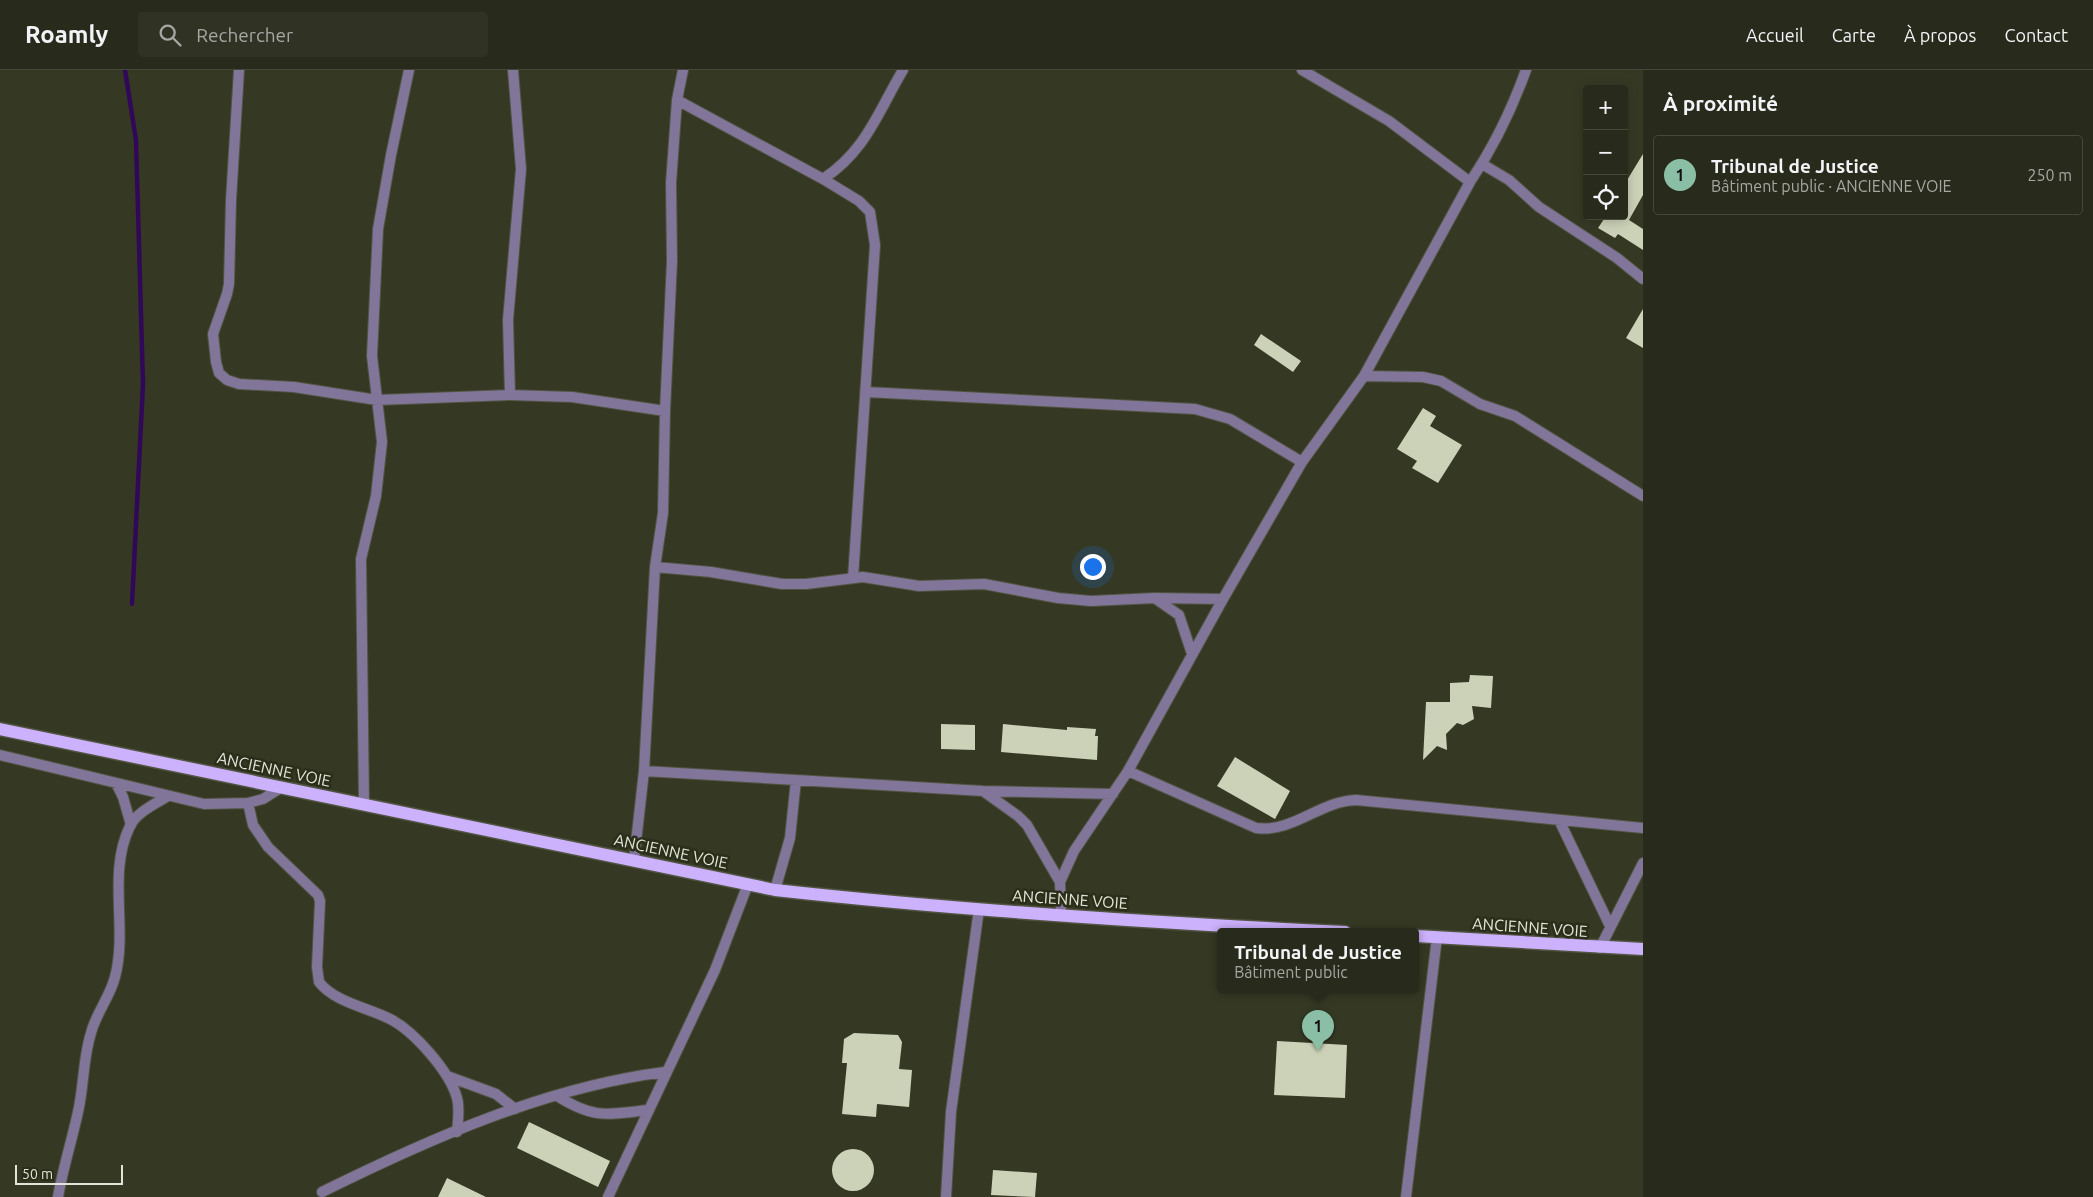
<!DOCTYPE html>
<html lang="fr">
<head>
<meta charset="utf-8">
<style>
	body { margin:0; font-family:Ubuntu,sans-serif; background:#303324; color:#f1f3f6 }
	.controls { position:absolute; right:15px; top:15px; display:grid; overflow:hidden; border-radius:5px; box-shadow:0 2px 12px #0003 }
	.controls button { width:45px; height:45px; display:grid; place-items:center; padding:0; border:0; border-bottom:1px solid #44473a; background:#282b1b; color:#f1f3f6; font:25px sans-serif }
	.scale { position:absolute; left:15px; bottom:12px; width:108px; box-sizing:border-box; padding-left:5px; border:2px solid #e1e4d7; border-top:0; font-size:14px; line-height:18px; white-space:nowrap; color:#e1e4d7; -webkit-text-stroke:4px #2b2f1a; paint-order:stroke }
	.you { position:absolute; left:1092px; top:496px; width:18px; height:18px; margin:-12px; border:4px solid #fff; border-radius:50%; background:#1a73e8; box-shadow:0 0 0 8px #1a73e833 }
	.badge { display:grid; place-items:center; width:32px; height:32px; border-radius:50%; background:#8abfa5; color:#111; font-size:16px; font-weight:700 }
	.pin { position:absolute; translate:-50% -41px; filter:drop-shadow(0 1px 2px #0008) }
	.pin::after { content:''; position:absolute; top:26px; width:18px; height:15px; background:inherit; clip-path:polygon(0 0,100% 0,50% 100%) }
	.popup { position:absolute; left:1217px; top:858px; width:202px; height:65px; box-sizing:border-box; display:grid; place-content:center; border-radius:5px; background:#282b1b; filter:drop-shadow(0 1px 4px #0005); font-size:16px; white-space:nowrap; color:#a5a7a3 }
	.popup b { font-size:19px; color:#f1f3f6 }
	.popup::after { content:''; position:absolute; left:50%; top:100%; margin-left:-10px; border:10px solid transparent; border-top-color:#282b1b }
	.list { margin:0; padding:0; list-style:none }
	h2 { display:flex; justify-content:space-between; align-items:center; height:65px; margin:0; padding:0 20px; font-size:21px }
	h2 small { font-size:16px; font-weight:400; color:#a5a7a3 }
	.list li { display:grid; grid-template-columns:32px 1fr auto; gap:15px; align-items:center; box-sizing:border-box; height:80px; margin:0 10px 10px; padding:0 10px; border:1px solid #44473a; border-radius:5px }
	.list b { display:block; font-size:19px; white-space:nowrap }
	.list p { margin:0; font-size:16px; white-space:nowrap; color:#a5a7a3 }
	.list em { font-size:16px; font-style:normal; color:#a5a7a3 }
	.icon { flex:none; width:28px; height:28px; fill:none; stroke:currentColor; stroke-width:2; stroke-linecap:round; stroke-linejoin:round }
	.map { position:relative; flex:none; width:1643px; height:1127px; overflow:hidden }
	header { display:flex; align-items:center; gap:30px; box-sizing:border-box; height:70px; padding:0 25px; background:#282b1b; border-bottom:1px solid #44473a }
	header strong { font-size:24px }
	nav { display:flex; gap:28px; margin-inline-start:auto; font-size:18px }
	.search { width:350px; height:45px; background:#303324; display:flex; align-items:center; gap:12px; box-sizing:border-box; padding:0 18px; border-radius:5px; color:#a5a7a3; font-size:19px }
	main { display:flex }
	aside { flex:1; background:#282b1b }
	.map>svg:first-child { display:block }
</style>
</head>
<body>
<header>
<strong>Roamly</strong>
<div class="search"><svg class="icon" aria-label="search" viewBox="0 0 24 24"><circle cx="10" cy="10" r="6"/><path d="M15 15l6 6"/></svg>Rechercher</div>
<nav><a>Accueil</a><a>Carte</a><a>À propos</a><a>Contact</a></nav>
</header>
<main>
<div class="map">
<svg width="1643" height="1127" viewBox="0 0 1643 1127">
	<rect width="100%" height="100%" fill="#353924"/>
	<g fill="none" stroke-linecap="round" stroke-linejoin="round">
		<path stroke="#310858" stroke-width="4.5" d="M125 0 136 70 143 314 132 534"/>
	</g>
	<path fill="#ccd2b8" d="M1643 84V125L1629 150 1643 159V180L1618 164 1615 168 1598 158 1606 146H1624V115Z
		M1643 239V278L1626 268Z
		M1261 264 1301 291 1293 302 1254 275Z
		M1423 338 1436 346 1430 356 1462 375 1438 413 1412 398 1417 391 1397 379Z
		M1470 605 1493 606 1491 638 1472 636 1474 649 1463 655 1457 653 1446 664 1447 680 1437 676 1423 690 1426 632H1450V613L1469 612Z
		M941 654 975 655V680L941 679Z
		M1003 654 1067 660V657L1096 659 1095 666H1098L1097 690 1001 682Z
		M1235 687 1290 721 1275 749 1217 716Z
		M854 963 898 965 902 972 899 999 912 1000 909 1037 877 1034 876 1047 842 1044 847 993H842L844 969Z
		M1277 971 1347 975 1345 1028 1274 1025Z
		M529 1052 610 1091 598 1117 517 1078Z
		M832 1100a21 21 0 1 1 42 0a21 21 0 1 1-42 0Z
		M993 1100 1037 1103 1035 1127 991 1125Z
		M447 1108 486 1127H438Z"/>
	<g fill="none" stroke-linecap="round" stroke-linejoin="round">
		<g stroke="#515441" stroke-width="12">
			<path id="minor" d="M239 0 231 130 229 214 227 224 213 264 216 292 219 303 227 310 239 314 294 317 377 330 510 325 572 327 665 341
				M1302 0 1389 51 1470 112
				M677 30 823 109 859 131 870 142 875 175 853 508
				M1482 94 1509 110 1539 137 1617 188 1643 209
				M823 109C866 81 878 42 903 0
				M1364 306 1423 307 1441 311 1480 334 1515 346 1643 426
				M866 322 1195 339 1230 349 1302 392
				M510 325 508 250 521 99 513 0
				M655 497 711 502 782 514H806L863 507 919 516 984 514 1058 528 1091 531 1155 528 1223 529
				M1156 529 1179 545 1192 584
				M0 685 204 734 248 733 263 729 282 717
				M644 701 983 721 1113 724
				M1128 701 1256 758C1293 763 1320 731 1356 730L1643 758
				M116 713 123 727 131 755
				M983 721 1018 746 1027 755 1060 812
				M248 733 253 755 268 777 318 825 320 831 317 897 319 912C334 932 369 938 390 949 414 961 450 1002 457 1028 460 1039 458 1051 457 1062
				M364 734 361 489 376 426 382 372 372 286 378 159 391 85 409 0
				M1559 750 1610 856
				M634 790 644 701 655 497 663 443 665 341 672 191 671 113 677 30 683 0
				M775 820 790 768 796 710
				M1061 846 1060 812 1074 781 1128 701 1223 529 1302 392 1364 306 1470 112C1493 78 1512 39 1526 0
				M1600 878 1643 793
				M447 1006 496 1024 515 1039
				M557 1026C594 1049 606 1045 647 1040
				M322 1122C429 1069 546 1017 665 1002
				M58 1127C63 1098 72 1070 78 1042 84 1016 83 988 91 963 96 943 110 927 115 907 128 858 107 803 130 756 137 742 155 734 168 726
				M608 1127 715 900 748 814
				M946 1127 951 1042 979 839
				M1406 1127 1437 867"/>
		</g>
		<g stroke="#515441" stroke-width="15">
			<path id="primary" d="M0 659 775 820C964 841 1155 853 1345 862
				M1416 866 1643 879"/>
		</g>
		<use href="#minor" stroke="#82759a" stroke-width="10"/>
		<use href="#primary" stroke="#ccb1fc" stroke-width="12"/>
	</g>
	<g text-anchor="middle" stroke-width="5" stroke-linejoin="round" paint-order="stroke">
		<g font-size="16" fill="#e1e4d7" stroke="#2b2f1a">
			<text transform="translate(274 699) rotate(12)" y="6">ANCIENNE VOIE</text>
			<text transform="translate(671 781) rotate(12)" y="6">ANCIENNE VOIE</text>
			<text transform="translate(1070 829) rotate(4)" y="6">ANCIENNE VOIE</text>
			<text transform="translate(1530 857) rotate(4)" y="6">ANCIENNE VOIE</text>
		</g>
	</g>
</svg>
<div class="controls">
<button>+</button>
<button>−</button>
<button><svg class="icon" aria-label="locate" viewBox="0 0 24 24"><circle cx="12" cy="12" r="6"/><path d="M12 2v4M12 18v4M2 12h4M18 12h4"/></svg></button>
</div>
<div class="scale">50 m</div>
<div class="you"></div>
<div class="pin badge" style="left:1318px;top:981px">1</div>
<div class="popup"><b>Tribunal de Justice</b>Bâtiment public</div>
</div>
<aside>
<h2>À proximité<small></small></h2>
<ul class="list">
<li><span class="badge">1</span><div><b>Tribunal de Justice</b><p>Bâtiment public · ANCIENNE VOIE</p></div><em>250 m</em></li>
</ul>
</aside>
</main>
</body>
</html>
